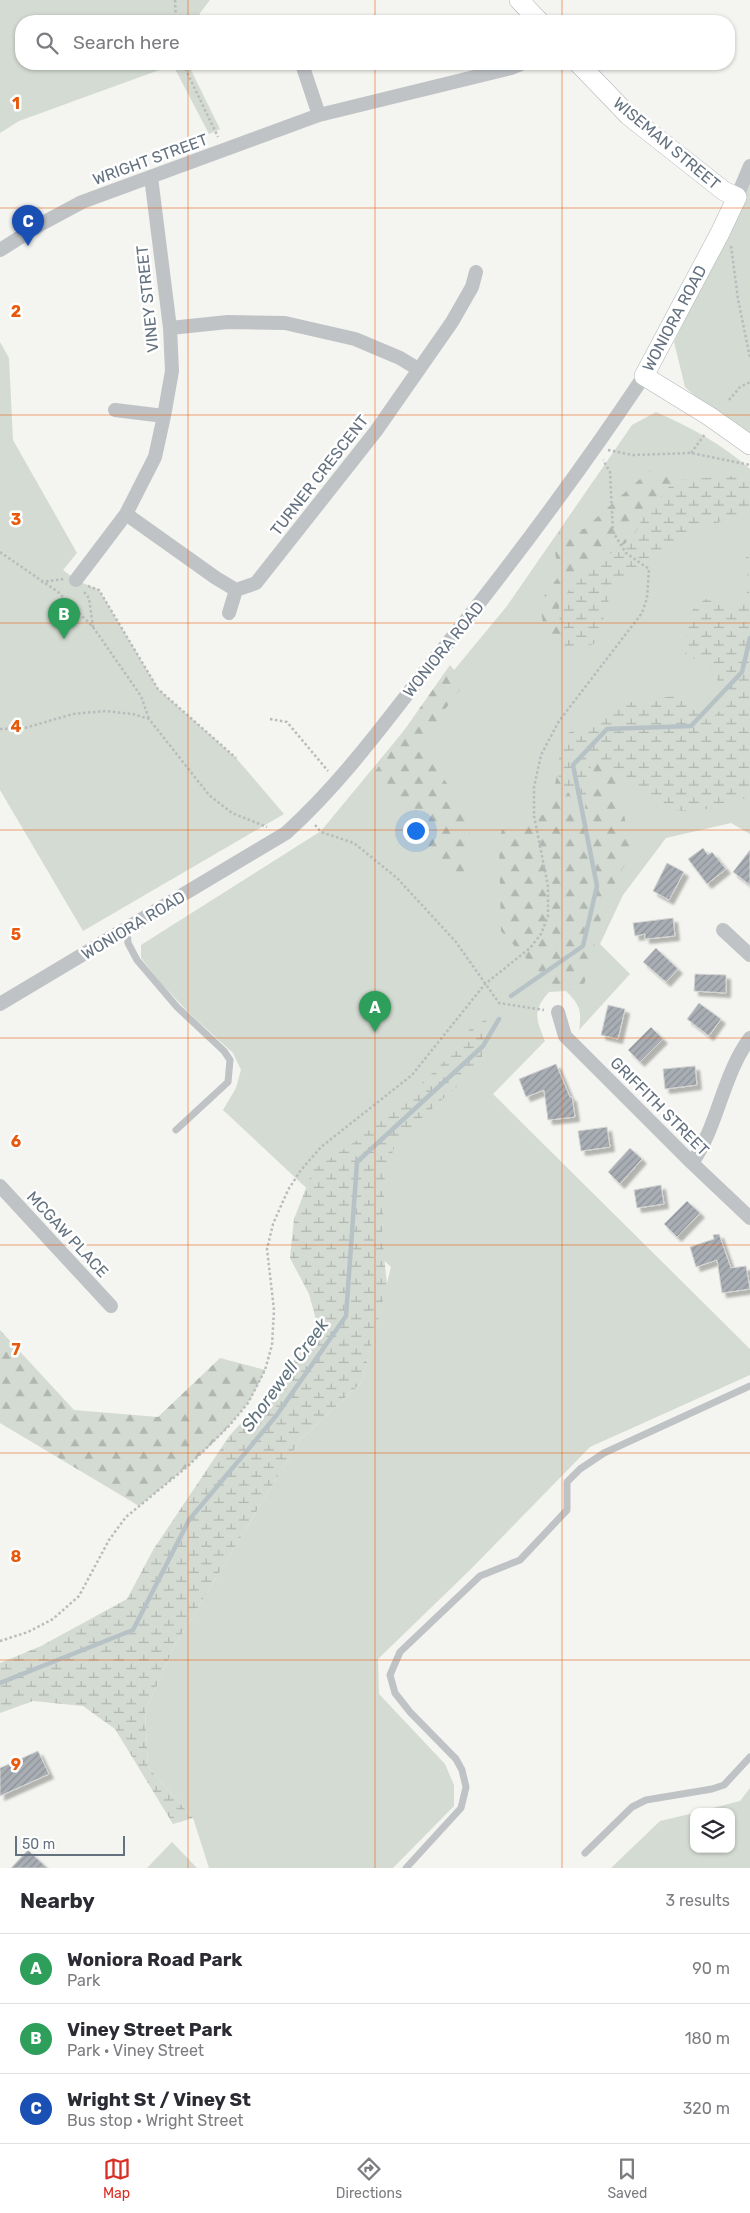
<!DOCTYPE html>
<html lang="en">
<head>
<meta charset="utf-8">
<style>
	body { margin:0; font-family:Rubik,sans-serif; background:#f7f7f7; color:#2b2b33 }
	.controls { position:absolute; right:15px; bottom:15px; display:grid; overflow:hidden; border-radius:10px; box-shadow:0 1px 4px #0004 }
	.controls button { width:45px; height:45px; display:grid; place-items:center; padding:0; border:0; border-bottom:1px solid #e1e1e2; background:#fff; color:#2b2b33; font:25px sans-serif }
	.scale { position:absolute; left:15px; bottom:12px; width:110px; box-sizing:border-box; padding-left:5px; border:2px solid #647280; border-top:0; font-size:14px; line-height:18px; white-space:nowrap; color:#647280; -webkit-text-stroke:4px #fff; paint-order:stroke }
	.you { position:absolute; left:415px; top:830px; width:18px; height:18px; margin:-12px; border:4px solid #fff; border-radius:50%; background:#1a73e8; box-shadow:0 0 0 8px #1a73e833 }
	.badge { display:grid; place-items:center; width:32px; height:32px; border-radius:50%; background:#d93025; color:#fff; font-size:16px; font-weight:700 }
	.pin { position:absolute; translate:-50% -41px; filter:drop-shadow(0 1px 2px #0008) }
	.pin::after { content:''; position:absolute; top:26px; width:18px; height:15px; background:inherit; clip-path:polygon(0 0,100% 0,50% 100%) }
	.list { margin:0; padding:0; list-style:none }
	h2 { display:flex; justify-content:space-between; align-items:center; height:65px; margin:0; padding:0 20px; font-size:21px }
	h2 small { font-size:16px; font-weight:400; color:#7c7c81 }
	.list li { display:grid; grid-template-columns:32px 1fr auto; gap:15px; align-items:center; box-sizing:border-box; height:70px; padding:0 20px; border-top:1px solid #e1e1e2 }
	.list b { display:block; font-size:19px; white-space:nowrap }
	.list p { margin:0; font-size:16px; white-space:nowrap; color:#7c7c81 }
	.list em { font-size:16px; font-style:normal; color:#7c7c81 }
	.icon { flex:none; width:28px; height:28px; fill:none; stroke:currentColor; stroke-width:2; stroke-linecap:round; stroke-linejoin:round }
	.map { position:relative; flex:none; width:750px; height:1868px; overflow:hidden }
	.search { position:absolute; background:#fff; box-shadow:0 1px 4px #0004; left:15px; right:15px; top:15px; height:55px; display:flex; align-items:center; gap:12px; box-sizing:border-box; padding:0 18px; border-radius:20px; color:#7c7c81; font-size:19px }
	.sheet { height:275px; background:#fff }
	nav { display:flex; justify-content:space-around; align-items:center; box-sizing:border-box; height:70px; border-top:1px solid #e1e1e2; background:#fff; font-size:14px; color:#7c7c81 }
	nav a { display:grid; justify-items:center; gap:2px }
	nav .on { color:#d93025 }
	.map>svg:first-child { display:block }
</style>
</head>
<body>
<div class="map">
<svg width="750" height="1868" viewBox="0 0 750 1868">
	<defs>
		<pattern id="forest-firs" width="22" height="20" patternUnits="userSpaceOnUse" patternTransform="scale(1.25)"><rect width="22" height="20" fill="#d4dbd2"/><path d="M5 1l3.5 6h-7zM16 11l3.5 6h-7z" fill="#b0b6b0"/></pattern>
		<pattern id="wetland-marsh" width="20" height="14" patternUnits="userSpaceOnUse" patternTransform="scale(1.25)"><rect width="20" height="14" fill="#d4dbd2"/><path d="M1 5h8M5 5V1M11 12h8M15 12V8" fill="none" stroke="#b0b6b0"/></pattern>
		<pattern id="building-hatch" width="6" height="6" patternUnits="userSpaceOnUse" patternTransform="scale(1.25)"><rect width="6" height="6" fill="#a8aeb4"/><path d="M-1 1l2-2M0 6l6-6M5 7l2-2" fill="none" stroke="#8c9298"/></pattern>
		<filter id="shadow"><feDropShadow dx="4.5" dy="4.5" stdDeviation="1" flood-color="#0004"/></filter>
	</defs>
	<rect width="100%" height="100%" fill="#f4f4f0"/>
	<path fill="#d4dbd2" d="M0 0H210L200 13 198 21H21V64H188L220 129 209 134 173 65 19 121 0 133Z
		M750 185V445L685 387 674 342Z
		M0 342 9 358 13 440 77 553 63 570 76 580 99 590 158 689 236 758 284 814 83 931 0 790Z
		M656 412C690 427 722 444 750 469V834L731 823 666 838 623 895 600 944 630 974 579 1030C582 1011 580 1005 566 991L549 992C532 1011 536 1019 545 1041L493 1094 750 1349V1375L590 1447 471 1569 378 1659 379 1694 445 1764 454 1785V1806L393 1868H209L193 1818 148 1767 145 1712 174 1647 300 1440 362 1382 391 1267 223 1110 236 1088 241 1070 233 1053 190 1014 161 983 141 958V945L321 831 507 606 632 425Z
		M750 1788V1868H611L660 1821 694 1813V1849H731V1812H697L740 1801Z
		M172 1842 197 1868H147Z"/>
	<path fill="url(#forest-firs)" d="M649 471 675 480 643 517 633 538 578 576 559 606 560 629 567 653 544 627 539 603 559 576 553 540 563 528 584 529Z
		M450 665 465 683 443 712 422 750 472 817 464 877 423 851 426 823 372 776Z
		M592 758 617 777 631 852 605 903 583 989 555 990 501 931 499 840 502 830 550 812 557 774 584 815Z
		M0 1330 74 1410 158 1417 220 1358 265 1370C260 1381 254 1394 247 1404 217 1444 177 1475 139 1506L0 1423Z"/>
	<path fill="url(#wetland-marsh)" d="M750 475V517L746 515 705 526 612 585 606 612 594 644 567 653 560 629 559 606 578 576 633 538 643 517 675 480Z
		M750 556V797L695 812 660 809 592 758 583 816 557 774 562 736 631 702 675 696 709 721 731 700 707 665 685 654 687 615 705 599 737 608 746 601 748 578 745 558Z
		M487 1019 481 1065 397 1140 385 1173 382 1235 387 1285 362 1382 300 1440 174 1647 145 1712 148 1767 193 1818 173 1824 115 1729 83 1706 33 1701 0 1713V1663L41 1646 127 1599 153 1550 230 1435 275 1387 318 1327 309 1294 290 1258 294 1219 313 1170 356 1141 397 1107 452 1054 471 1027Z"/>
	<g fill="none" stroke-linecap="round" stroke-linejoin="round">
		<path stroke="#b7c2c6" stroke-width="4.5" d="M511 996 583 946 597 886 573 765 607 729 691 726 742 672 750 638
			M0 1683 133 1630 189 1520 276 1416 346 1316 357 1162 483 1046 499 1019"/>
	</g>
	<path fill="url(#building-hatch)" stroke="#d5d5d3" filter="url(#shadow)" d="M703 848 708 855 712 852 726 869 707 884 688 859Z
		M750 850V885L733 872Z
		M667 863 684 872 669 900 653 891Z
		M673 918 675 936 645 939V934L635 936 633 923Z
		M656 948 678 969 666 982 643 962Z
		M695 974 726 975V993L694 991Z
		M699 1003 721 1019 709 1036 687 1019Z
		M608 1005 625 1009 618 1039 601 1035Z
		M651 1027 663 1039 640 1062 628 1050Z
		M556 1064 570 1097H572L575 1117 548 1120 544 1090 526 1097 519 1079Z
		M695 1066 697 1085 665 1089 663 1069Z
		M607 1127 610 1147 581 1151 578 1131Z
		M630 1148 642 1159 620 1184 608 1172Z
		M661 1185 664 1204 637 1208 634 1190Z
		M687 1201 700 1213 677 1237 664 1224Z
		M719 1234 731 1268 746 1266 750 1289 722 1293 717 1260 696 1267 690 1247 714 1239 713 1235Z
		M38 1751 49 1774 0 1796V1768Z
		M28 1850 47 1868H11Z"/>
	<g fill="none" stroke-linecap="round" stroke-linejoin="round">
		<g stroke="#b2b6ba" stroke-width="20">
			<path id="secondary" d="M519 0 539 21
				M579 64 629 116 724 191 737 197 720 233 644 376 709 416 750 445"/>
		</g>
		<path stroke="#b9bbbd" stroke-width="2.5" stroke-dasharray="2.5 2.5" stroke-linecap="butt" d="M175 0 176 21
			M183 64 218 137
			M731 246 738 299 750 358
			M729 400 740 387 750 382
			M608 450 633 455 691 453 750 465
			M691 453 705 434
			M0 552 58 592 93 627 141 696 149 719
			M41 582 64 579
			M88 586 99 590 158 689 236 758
			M84 592 89 598 93 627
			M270 719 287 722 328 771
			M0 729 25 728 73 714 105 711 133 714 149 719 209 795 232 813 267 827
			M315 825 321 832 354 843 397 878 456 942 499 1003 544 1010
			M0 1641 28 1632 53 1619 79 1596 109 1540 126 1517 188 1466 229 1426 248 1403 265 1370 272 1345 274 1310 267 1249 273 1224 288 1190 301 1170 321 1147 412 1075 485 984 530 948 541 934 548 916V886L534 816V787L541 755 559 721 642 613 647 598 649 569 626 553 613 532 610 472 603 460"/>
		<path stroke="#bfc3c6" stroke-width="7" d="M127 929 128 943 137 960 177 1007 224 1051 230 1060 228 1082 176 1130
			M585 1853 632 1807 646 1800 712 1789 724 1785 750 1757
			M406 1868 461 1808 466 1787 462 1770 456 1759 410 1712 395 1693 390 1675 400 1652 480 1576 520 1560 567 1510V1482L580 1469 604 1453 750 1386"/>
		<path stroke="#bfc3c6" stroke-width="14" d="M302 64 319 115
			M737 197 750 166
			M0 250 41 224 82 202 319 115 511 68 521 64
			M170 328 228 322 285 323 355 339 400 358 418 369
			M115 410 164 416
			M126 514 216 578 236 590 256 583 376 431 452 322 472 287 476 272
			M76 580 126 514 155 457 164 416 172 371 170 328 151 177
			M229 613 236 590
			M723 930 750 955
			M0 1004 286 833C339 785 382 727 426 670 503 575 576 478 644 376
			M558 1012 565 1036 692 1163 750 1218
			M692 1163C719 1124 722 1076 750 1038
			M0 1186 111 1306"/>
		<use href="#secondary" stroke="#fff" stroke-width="19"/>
	</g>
	<path fill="none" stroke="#e8590c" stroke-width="1" stroke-opacity="0.55" d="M188 0V21M375 0V21M562 0V21M188 64V1868M375 64V1868M562 64V1868M0 208H750M0 415H750M0 623H750M0 830H750M0 1038H750M0 1245H750M0 1453H750M0 1660H750"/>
	<g text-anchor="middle" stroke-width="5" stroke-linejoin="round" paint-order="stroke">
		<g font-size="16" fill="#647280" stroke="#fff">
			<text transform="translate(667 143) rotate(40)" y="6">WISEMAN STREET</text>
			<text transform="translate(150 159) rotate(-20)" y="6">WRIGHT STREET</text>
			<text transform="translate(147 299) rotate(-96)" y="6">VINEY STREET</text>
			<text transform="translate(674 318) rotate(-62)" y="6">WONIORA ROAD</text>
			<text transform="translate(319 475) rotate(-52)" y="6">TURNER CRESCENT</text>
			<text transform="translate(443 649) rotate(-51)" y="6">WONIORA ROAD</text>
			<text transform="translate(133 925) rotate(-31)" y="6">WONIORA ROAD</text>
			<text transform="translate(660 1106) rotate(45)" y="6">GRIFFITH STREET</text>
			<text transform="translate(68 1234) rotate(47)" y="6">MCGAW PLACE</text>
		</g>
		<g font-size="18" font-style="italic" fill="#60737d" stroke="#fff">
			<text transform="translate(285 1375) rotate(-54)" y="6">Shorewell Creek</text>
		</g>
	</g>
	<g font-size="16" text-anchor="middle" font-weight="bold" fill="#e8590c" stroke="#fff" stroke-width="5" stroke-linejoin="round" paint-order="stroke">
		<text x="16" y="109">1</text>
		<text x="16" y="317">2</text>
		<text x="16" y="525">3</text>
		<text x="16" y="732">4</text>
		<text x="16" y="940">5</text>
		<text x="16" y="1147">6</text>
		<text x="16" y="1355">7</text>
		<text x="16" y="1562">8</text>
		<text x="16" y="1770">9</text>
	</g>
</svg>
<div class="controls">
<button><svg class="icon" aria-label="layers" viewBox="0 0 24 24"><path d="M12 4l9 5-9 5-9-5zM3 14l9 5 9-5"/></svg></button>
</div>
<div class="scale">50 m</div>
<div class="you"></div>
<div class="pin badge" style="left:375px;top:1032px;background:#2e9e5b">A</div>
<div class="pin badge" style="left:64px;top:639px;background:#2e9e5b">B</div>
<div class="pin badge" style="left:28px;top:246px;background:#1a4fb4">C</div>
<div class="search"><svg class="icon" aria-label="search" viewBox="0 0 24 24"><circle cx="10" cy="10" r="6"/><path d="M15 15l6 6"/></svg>Search here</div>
</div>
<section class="sheet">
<h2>Nearby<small>3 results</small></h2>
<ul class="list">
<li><span class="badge" style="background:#2e9e5b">A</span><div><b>Woniora Road Park</b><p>Park</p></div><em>90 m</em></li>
<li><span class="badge" style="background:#2e9e5b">B</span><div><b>Viney Street Park</b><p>Park · Viney Street</p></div><em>180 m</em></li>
<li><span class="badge" style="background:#1a4fb4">C</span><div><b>Wright St / Viney St</b><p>Bus stop · Wright Street</p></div><em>320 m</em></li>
</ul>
</section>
<nav>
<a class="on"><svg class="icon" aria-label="map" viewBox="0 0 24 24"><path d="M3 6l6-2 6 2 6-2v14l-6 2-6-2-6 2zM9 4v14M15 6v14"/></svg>Map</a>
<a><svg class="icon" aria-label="directions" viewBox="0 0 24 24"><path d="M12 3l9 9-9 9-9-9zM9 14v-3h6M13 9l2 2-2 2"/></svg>Directions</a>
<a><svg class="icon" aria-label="saved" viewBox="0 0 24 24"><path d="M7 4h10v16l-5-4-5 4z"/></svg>Saved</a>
</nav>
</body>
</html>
